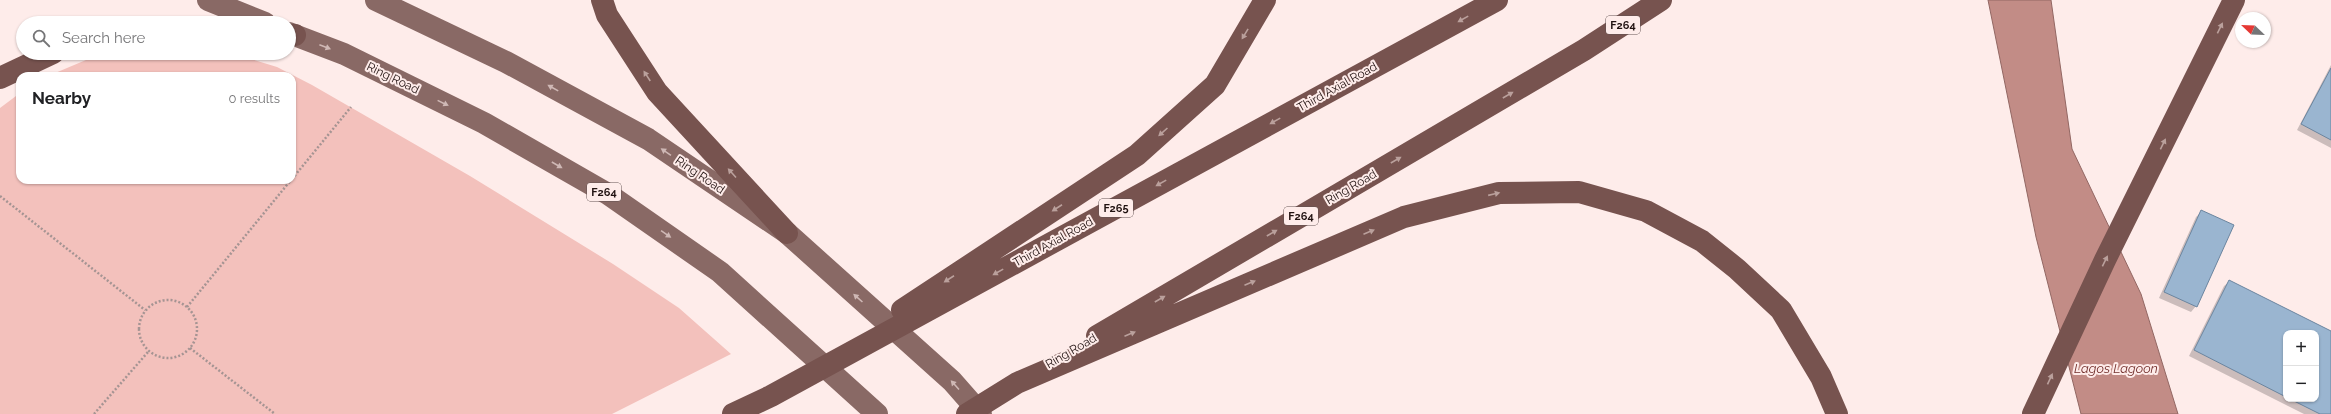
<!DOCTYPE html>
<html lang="en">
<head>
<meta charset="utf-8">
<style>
	body { margin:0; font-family:Raleway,sans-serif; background:#f6f6f6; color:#202124 }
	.controls { position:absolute; right:12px; bottom:12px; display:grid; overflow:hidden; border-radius:8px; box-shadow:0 1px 3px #0004 }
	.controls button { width:36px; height:36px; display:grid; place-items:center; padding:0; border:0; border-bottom:1px solid #e0e0e0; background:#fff; color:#202124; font:20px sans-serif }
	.compass { position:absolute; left:2235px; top:12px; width:36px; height:36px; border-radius:50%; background:#fff; box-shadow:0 1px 3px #0004; rotate:293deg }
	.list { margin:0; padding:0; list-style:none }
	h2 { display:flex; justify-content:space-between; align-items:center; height:52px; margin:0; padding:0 16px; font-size:17px }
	h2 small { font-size:13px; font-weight:400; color:#757577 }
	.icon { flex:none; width:22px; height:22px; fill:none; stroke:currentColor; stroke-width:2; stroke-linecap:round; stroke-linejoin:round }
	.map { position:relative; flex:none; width:2331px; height:414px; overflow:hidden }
	.search { position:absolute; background:#fff; box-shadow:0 1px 3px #0004; left:16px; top:16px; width:280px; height:44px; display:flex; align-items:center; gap:10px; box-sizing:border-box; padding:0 14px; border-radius:22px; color:#757577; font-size:15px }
	.panel { position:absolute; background:#fff; box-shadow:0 1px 3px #0004; left:16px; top:72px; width:280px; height:112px; border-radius:12px }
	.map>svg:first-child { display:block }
</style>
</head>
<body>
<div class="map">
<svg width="2331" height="414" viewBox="0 0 2331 414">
	<rect width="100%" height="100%" fill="#feecea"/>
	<path fill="#f3c1bc" d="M115 53H231L277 67 312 85 470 176 613 264 679 308 731 354 612 414H0V108L20 93V180H292V76H48L86 60Z"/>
	<path fill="#c28c86" stroke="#926763" d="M1988 0H2051L2072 149 2141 294 2178 414H2081L2036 237Z"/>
	<path fill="#0003" fill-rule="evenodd" d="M2331 65V148L2297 130Z
		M2202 211 2196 306 2191 312 2159 298 2196 217Z
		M2230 281 2331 332V414H2304L2189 356 2224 286ZM2286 333H2316V399H2286Z"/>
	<path fill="#9ab5d0" stroke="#6b859f" d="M2331 68V140L2301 124Z
		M2201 210 2234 225 2197 307 2164 292Z
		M2229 280 2331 331V414H2320L2290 399H2316V333H2286V397L2194 350Z"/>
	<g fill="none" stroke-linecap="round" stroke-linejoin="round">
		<path stroke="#a59493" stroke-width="2.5" stroke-dasharray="2 2" stroke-linecap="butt" d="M292 179 351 107
			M0 196 145 310
			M139 329a29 29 0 1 1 58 0a29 29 0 1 1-58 0Z
			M187 307 291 180
			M190 348 275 414
			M94 414 148 352"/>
		<path stroke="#896965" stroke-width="22" d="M208 0 265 23
			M376 0 506 62 648 139 787 233 952 381 981 414
			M289 33 344 54 484 123 608 194 720 272 877 414"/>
		<path stroke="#77534f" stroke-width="22" d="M602 0 607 15 657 92 787 233
			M289 35H295
			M0 78 53 53
			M902 310 1137 155 1215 85 1265 0
			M1097 336 1584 50 1661 0
			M733 414 771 396 1497 0
			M967 414 1017 383 1404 217 1499 193 1579 192 1646 211 1702 241 1737 269 1781 310 1821 377 1837 414
			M2033 414 2105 260 2234 0"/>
	</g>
	<defs><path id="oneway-solid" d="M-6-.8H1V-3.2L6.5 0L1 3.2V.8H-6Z"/></defs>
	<g fill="#baa09c">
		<use href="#oneway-solid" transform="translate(1463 19) rotate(151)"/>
		<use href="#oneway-solid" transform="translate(2220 28) rotate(-64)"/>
		<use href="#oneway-solid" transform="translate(1245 34) rotate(121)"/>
		<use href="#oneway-solid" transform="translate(647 76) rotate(-123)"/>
		<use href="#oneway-solid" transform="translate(1508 95) rotate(-30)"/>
		<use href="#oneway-solid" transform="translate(1275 121) rotate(151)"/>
		<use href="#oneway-solid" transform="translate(1163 132) rotate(138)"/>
		<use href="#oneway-solid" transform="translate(2163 144) rotate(-64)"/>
		<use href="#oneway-solid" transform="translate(1396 160) rotate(-30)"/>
		<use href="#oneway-solid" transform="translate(732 173) rotate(-132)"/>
		<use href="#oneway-solid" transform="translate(1161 183) rotate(151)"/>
		<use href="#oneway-solid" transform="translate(1494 194) rotate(-13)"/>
		<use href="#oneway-solid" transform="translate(1057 208) rotate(147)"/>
		<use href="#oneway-solid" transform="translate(1369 232) rotate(-23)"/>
		<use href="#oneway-solid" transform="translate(1272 233) rotate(-30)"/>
		<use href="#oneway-solid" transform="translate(2105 261) rotate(-64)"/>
		<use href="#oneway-solid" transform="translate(998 272) rotate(151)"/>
		<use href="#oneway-solid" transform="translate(949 279) rotate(147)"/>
		<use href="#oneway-solid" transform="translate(1250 283) rotate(-23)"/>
		<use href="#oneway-solid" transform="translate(1160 299) rotate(-30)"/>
		<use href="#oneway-solid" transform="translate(1130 334) rotate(-23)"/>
		<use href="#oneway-solid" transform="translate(2050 379) rotate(-65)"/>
	</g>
	<g fill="#cfb8b5">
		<use href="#oneway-solid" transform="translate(325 47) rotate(21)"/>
		<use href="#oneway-solid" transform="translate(553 88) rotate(-151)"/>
		<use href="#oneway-solid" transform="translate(443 103) rotate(26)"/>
		<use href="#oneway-solid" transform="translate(666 152) rotate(-146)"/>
		<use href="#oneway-solid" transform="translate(557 165) rotate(30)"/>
		<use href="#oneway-solid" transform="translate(666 234) rotate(35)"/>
		<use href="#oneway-solid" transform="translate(858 298) rotate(-138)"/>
		<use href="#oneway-solid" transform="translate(955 385) rotate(-132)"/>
	</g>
	<g text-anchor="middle" stroke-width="4" stroke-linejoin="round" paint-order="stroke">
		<g fill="#feecea" stroke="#635352" stroke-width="1">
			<rect x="1606" y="16" width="34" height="18" rx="3"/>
			<rect x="587" y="183" width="34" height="18" rx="3"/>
			<rect x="1099" y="199" width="34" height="18" rx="3"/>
			<rect x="1284" y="207" width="34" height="18" rx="3"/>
		</g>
		<g font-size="11" font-weight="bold" fill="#211211">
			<text x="1623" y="29">F264</text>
			<text x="604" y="196">F264</text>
			<text x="1116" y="212">F265</text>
			<text x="1301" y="220">F264</text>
		</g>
		<g font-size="12" fill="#211211" stroke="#feecea">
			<text transform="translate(393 78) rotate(26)" y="4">Ring Road</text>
			<text transform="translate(1337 87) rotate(-29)" y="4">Third Axial Road</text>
			<text transform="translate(700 175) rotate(34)" y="4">Ring Road</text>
			<text transform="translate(1351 187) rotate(-30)" y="4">Ring Road</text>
			<text transform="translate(1053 242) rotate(-29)" y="4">Third Axial Road</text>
			<text transform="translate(1071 351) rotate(-30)" y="4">Ring Road</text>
		</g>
		<g font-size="13" font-style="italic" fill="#722e2b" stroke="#feecea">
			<text x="2116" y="373">Lagos Lagoon</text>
		</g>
	</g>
</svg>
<div class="controls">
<button>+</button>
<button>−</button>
</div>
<svg class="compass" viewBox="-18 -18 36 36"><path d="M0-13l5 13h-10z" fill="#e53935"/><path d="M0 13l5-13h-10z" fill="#757577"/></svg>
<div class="search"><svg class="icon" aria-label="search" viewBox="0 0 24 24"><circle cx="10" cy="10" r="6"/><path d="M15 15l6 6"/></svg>Search here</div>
<section class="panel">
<h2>Nearby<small>0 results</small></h2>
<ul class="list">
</ul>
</section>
</div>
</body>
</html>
